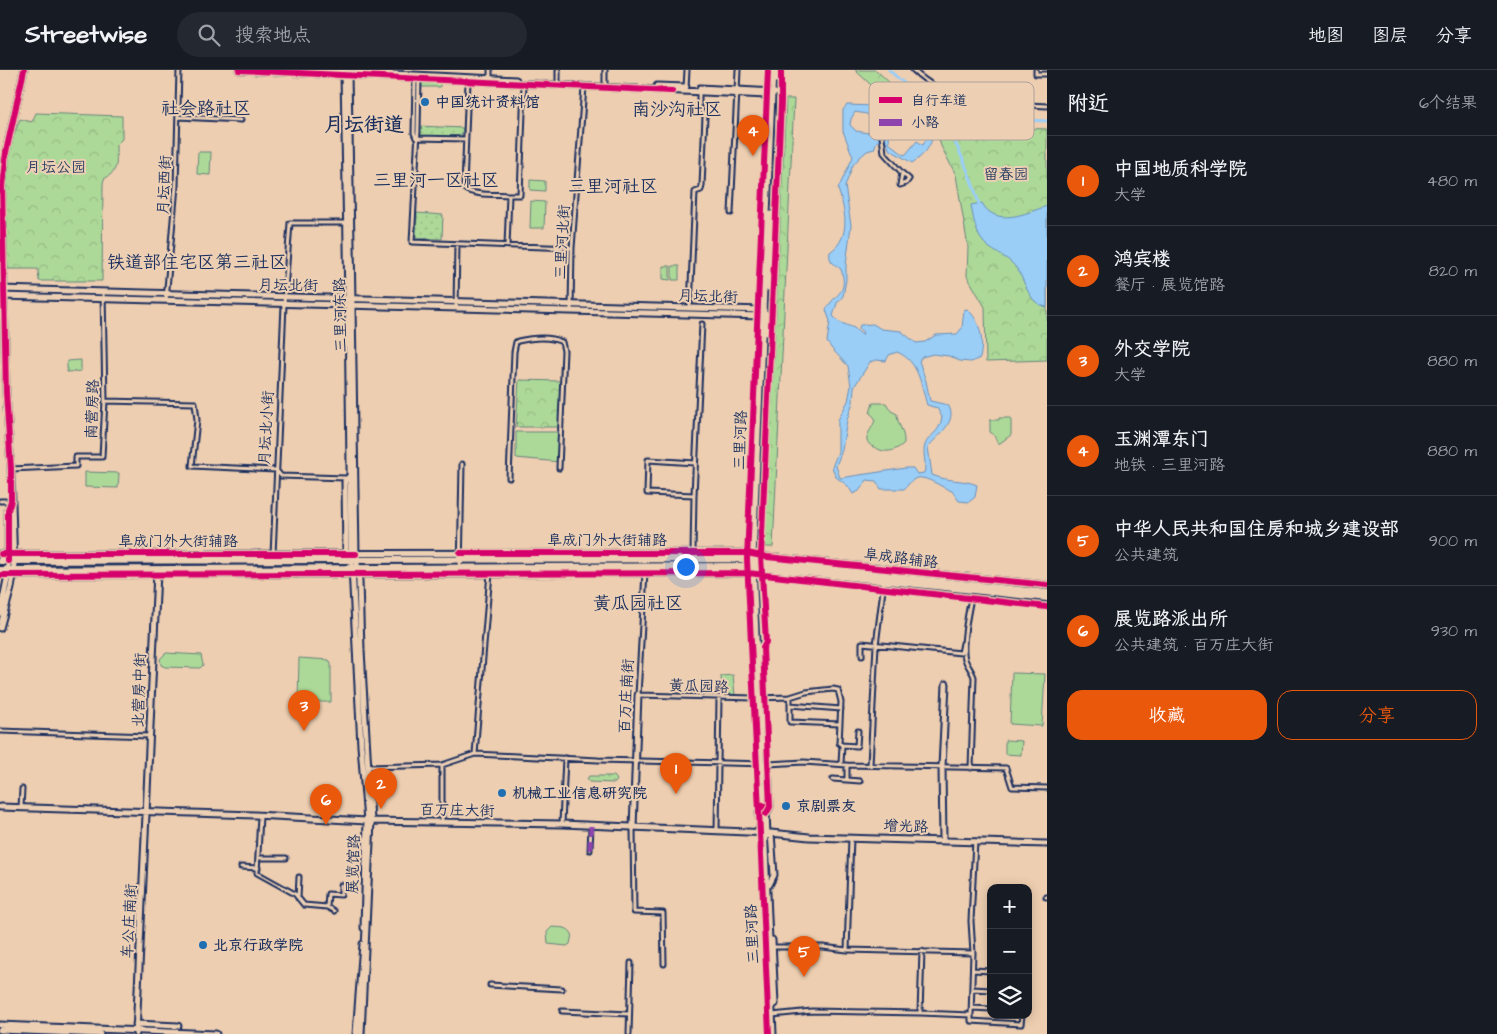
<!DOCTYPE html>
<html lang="zh">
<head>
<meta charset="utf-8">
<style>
	body { margin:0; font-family:"Architects Daughter","LXGW WenKai TC",sans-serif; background:#242831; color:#f1f3f6 }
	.controls { position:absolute; right:15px; bottom:15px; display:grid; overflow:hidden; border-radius:10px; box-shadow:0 2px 12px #0003 }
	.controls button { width:45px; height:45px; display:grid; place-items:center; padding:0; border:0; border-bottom:1px solid #363941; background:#171b24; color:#f1f3f6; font:25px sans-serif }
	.you { position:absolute; left:685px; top:496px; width:18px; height:18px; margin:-12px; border:4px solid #fff; border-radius:50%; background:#1a73e8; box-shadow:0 0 0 8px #1a73e833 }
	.badge { display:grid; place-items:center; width:32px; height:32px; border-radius:50%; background:#ea580c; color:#fff; font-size:16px; font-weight:700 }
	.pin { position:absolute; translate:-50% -41px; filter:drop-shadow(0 1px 2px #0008) }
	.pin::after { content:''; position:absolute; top:26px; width:18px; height:15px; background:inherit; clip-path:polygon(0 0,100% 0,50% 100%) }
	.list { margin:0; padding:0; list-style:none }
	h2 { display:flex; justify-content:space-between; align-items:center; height:65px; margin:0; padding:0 20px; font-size:21px }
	h2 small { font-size:16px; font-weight:400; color:#9ea1a6 }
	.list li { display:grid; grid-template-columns:32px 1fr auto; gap:15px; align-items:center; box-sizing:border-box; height:90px; padding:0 20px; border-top:1px solid #363941 }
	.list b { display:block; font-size:19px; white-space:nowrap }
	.list p { margin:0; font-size:16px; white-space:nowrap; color:#9ea1a6 }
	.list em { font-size:16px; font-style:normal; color:#9ea1a6 }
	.actions { display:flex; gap:10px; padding:15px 20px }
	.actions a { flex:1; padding:11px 0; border:1px solid #ea580c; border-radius:15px; text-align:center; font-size:18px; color:#ea580c }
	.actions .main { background:#ea580c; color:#fff }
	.icon { flex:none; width:28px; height:28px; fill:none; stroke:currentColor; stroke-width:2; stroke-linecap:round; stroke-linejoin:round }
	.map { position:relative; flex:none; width:1047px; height:964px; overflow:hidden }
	header { display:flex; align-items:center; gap:30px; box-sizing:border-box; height:70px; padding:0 25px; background:#171b24; border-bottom:1px solid #363941 }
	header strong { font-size:24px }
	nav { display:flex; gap:28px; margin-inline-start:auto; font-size:18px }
	.search { width:350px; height:45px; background:#242831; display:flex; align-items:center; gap:12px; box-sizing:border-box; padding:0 18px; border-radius:28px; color:#9ea1a6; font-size:19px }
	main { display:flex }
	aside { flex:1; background:#171b24 }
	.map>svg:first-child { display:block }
</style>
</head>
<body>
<header>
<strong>Streetwise</strong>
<div class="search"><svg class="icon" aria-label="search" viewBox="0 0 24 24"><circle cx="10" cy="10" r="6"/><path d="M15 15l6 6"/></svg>搜索地点</div>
<nav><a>地图</a><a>图层</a><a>分享</a></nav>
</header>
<main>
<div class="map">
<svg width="1047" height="964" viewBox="0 0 1047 964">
	<defs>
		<pattern id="forest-crowns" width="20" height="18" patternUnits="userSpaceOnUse" patternTransform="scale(1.25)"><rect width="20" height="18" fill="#add998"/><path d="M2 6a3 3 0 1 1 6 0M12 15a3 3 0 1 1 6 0" fill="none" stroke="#94bb85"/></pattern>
		<pattern id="garden-dots" width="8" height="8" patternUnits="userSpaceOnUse" patternTransform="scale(1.25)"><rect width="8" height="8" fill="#add998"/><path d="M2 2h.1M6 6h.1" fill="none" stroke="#94bb85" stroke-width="1.8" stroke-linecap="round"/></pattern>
	</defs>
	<rect width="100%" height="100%" fill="#eeceb0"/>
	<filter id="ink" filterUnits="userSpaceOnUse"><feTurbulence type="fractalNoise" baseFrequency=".02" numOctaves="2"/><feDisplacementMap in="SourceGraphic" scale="10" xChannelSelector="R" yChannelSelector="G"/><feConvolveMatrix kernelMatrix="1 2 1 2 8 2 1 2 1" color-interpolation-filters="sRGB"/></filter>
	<g filter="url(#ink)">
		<path fill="#add998" stroke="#64847b" d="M198 82H211L210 105 197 104Z
			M530 110 545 111V121L530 120Z
			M531 131 545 132 544 158H530Z
			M663 196H670V210L663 209Z
			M672 196H679V210H672Z
			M81 290V301L67 302V291Z
			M873 333H886L891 341 897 344C897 354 905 362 904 373 896 381 886 384 876 378 872 377 868 374 867 370 866 363 875 356 875 348L870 343Z
			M999 348H1011V365L1000 373H998L993 364 990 362V350H999Z
			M516 362H560V392L516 388Z
			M85 402 119 403 118 418 85 417Z
			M166 583 201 585 203 595 200 598 165 597 161 595 160 589Z
			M299 588 329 590 331 594V632H298Z
			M1012 603 1045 604 1042 656 1010 654Z
			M733 605 735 625 722 626 721 606Z
			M1005 670 1022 671 1021 685 1005 684Z
			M552 857C560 858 568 856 572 864L570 874 567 876 548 874 547 862Z"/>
		<path fill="url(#forest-crowns)" stroke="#64847b" d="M855 0H876L908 30 964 56 1047 59V290L986 292 985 237 967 206 968 177 956 105 941 76 938 65 930 56 896 30H887Z
			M786 29H794L773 477H765Z
			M36 43 122 46V69L116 75C116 92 120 100 104 109L103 113 102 211H39L38 199H8L4 113 9 77 20 49 32 52Z
			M519 310 561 311 560 357H516Z"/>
		<path fill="url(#garden-dots)" stroke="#64847b" d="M420 11 440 12V17H420Z
			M419 56 463 58 461 67 421 66 419 63Z
			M417 143 443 145 442 169 416 168Z
			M589 706H614L617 710 615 713 589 712 587 709Z"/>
		<path fill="#9acef7" stroke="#678eba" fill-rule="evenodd" d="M847 35 874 36 876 41V65L879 68 886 65C885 55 880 44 888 37 906 36 922 48 932 62 934 75 923 86 912 93L889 79 887 72 877 71 874 79 867 81 859 88 853 95 845 116 851 155 846 195V210L843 226 837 233 833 246 839 252 854 258 862 265 863 263 859 258 860 255 873 254 881 259 901 261 916 273 925 272 936 265 957 264 962 258 964 240 967 239C981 251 984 271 980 288L971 292 959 291 949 286 933 284 922 287 919 291 926 311 930 331 948 335C959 351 937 366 928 377L932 405C949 412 963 409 977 415L975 427 969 432 959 431 952 421C942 418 922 402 913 410 909 412 908 416 904 419H881L876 411 867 410 859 421 853 424 848 416 836 407 832 397 838 382V350L848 331 851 316 848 296 832 279 827 272 830 251 826 240C835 222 849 225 841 199 834 194 828 191 830 182 852 167 845 140 838 119L853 87 843 61V40ZM890 41C905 42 917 52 928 62V66L923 75 917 71 906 84 904 85 889 73ZM855 42 867 44C873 51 873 56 868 63L856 61 850 55 851 49ZM897 282C919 291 921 315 927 335L937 338 942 347C940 364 928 365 925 375 922 383 927 393 924 403L917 404 913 398H906L840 408 836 396 842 380 847 350 853 332 854 317 870 292 876 290 886 291 889 285Z
			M982 133C996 158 1026 143 1047 136V237C1028 234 1026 212 1017 199 1008 185 989 182 981 169 975 159 973 147 971 135Z"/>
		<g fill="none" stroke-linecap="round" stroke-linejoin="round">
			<path stroke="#9acef7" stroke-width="3" d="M889 0C940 49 981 48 1047 51
				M930 32C953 62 968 97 979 134"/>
			<g stroke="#1b2f5e" stroke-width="7">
				<path id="street" d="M913 0C954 38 995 33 1047 36
					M1036 0V4H1047
					M490 8V0
					M415 9 414 63 416 68
					M419 9 418 61 412 172 572 178
					M468 11 464 118C471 126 498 124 509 125L507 176
					M558 15V0
					M605 17V0
					M686 18 687 0
					M878 33 884 83 902 103
					M178 47 241 50
					M417 68 466 69
					M902 103 909 109 906 113 900 115Z
					M509 125H520L524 14
					M731 143 738 0
					M166 230 176 116 179 0
					M456 238 457 174
					M690 238 695 122 701 120 702 116 705 46 699 38V22
					M571 240 572 178 584 17
					M105 331 195 333 197 350 192 396 276 400 281 406 346 408
					M11 399 76 396V387H102L105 331 103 222
					M509 408 514 282 516 272 518 271C531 268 550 266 562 272L564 281 559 398
					M694 425 647 423 648 390 695 393
					M0 431H11
					M693 483 694 425 702 254
					M273 485 284 235 290 153H346
					M645 502 638 625 754 628 790 627 806 622 833 619 838 620 841 632 839 673 842 675 841 694
					M460 504 462 394
					M971 528C968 543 961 576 965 589 967 596 972 600 974 607L971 698
					M862 586V573L961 583 963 573
					M790 627V652L840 654
					M790 635 841 639
					M0 661 149 666
					M842 675 857 676 858 661
					M475 684 490 503
					M870 695 876 575 884 512
					M369 697 442 695 475 684 598 690 768 694 804 692 847 695 1006 698 1012 717 1047 718
					M833 709 860 711
					M847 710V695
					M21 737 22 719
					M260 746 257 803 295 824 304 835 327 837 334 841
					M442 752V695
					M562 754 565 688
					M633 758 634 842 663 843 664 894
					M717 761 719 628
					M590 780 591 756
					M258 788H286
					M241 797 258 798
					M1046 827H1047
					M298 828 299 807
					M327 837 328 824 341 825V815
					M772 877H823L847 880 973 883
					M847 880 851 768
					M973 900 991 901
					M490 915 562 919
					M972 919 991 920
					M972 938 991 939
					M562 941 629 944
					M920 943 971 945 973 883 971 851 975 771
					M772 945 812 941 920 943 922 881
					M971 945V951L1021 954 1022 945
					M629 964 631 893"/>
			</g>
			<g stroke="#1b2f5e" stroke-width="9">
				<path id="secondary" d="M239 0 767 25 775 23
					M312 0 516 10
					M344 3 348 232
					M348 3 352 232
					M776 10 777 0
					M657 16 686 17
					M700 18 773 22
					M767 218 771 144
					M0 219 764 240
					M0 226 763 246
					M766 263V244
					M0 484 747 483 767 487 1047 515
					M346 487 345 411 349 407
					M753 487 773 0
					M753 495 773 964
					M759 496 763 572 759 579
					M0 505 753 503
					M0 543 8 505V440L10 434
					M0 558 11 518 14 500 11 399 6 322 2 116 6 82 24 0
					M0 737 255 745 367 751 562 754 771 763 809 767 1047 774
					M766 740 767 766
					M767 743 770 737 768 694
					M633 758 638 625
					M760 763 759 741 762 735
					M943 770 942 697 946 614
					M769 815 774 805 771 763
					M364 858 367 751
					M772 870 775 934
					M136 954 178 956
					M136 964 157 502
					M356 964 363 874
					M361 964 371 751"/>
			</g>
			<g stroke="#1b2f5e" stroke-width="9">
				<path id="primary" d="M348 235 351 477 361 676 367 751
					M352 236 356 484 359 511 361 580 371 751
					M0 955 216 964
					M0 960 100 964"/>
			</g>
			<g stroke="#1b2f5e" stroke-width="10">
				<path id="highway" d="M0 491 747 489 762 493 1047 523
					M0 500 747 496 1047 528
					M286 500 297 504"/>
			</g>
			<use href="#street" stroke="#edd0b4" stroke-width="3"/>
			<use href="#secondary" stroke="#edd0b4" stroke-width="5"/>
			<use href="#primary" stroke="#edd0b4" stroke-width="5"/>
			<use href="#highway" stroke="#edd0b4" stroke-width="6"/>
			<path stroke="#8e44ad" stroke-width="5" stroke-dasharray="10 5" stroke-linecap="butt" d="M590 780 591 756"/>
			<g stroke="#edd0b4" stroke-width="9">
				<path id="cycleway" d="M239 0 672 21
					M460 483H747L767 487 1047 515
					M1 484H356
					M8 491V440L11 431V399L6 322 2 116 6 82 24 0
					M0 505 748 503 1047 537
					M763 735 759 741 769 964
					M759 741 747 489 768 0
					M766 744 770 737 763 578 766 572 761 486 781 32V0"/>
			</g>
			<use href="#cycleway" stroke="#d6006c" stroke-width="6"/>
		</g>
	</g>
	<g fill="#1f6fb2" stroke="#edd0b4" stroke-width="2">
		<circle cx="425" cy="32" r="5"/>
		<circle cx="502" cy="723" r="5"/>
		<circle cx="786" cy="736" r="5"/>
		<circle cx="203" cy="875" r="5"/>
	</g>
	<g text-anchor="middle" stroke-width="4" stroke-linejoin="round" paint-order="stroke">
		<g font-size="15" font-weight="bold" fill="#1b2f5e" stroke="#edd0b4" text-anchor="start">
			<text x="435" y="37">中国统计资料馆</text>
			<text x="512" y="728">机械工业信息研究院</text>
			<text x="796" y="741">京剧票友</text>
			<text x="213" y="880">北京行政学院</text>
		</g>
		<g font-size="15" fill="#2a4064" stroke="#edd0b4">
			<text x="56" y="102">月坛公园</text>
			<text x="1006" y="109">留春园</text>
		</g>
		<g font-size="15" fill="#1b2f5e" stroke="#edd0b4">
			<text transform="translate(164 115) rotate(-87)" y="5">月坛西街</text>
			<text transform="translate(562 172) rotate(-87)" y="5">三里河北街</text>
			<text transform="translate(288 215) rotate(1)" y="5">月坛北街</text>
			<text transform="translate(708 226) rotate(2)" y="5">月坛北街</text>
			<text transform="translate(340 245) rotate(-91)" y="5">三里河东路</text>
			<text transform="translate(92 339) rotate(-88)" y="5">南营房路</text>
			<text transform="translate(266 358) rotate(-87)" y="5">月坛北小街</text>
			<text transform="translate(740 370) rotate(-88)" y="5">三里河路</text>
			<text x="607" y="475">阜成门外大街辅路</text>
			<text x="178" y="476">阜成门外大街辅路</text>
			<text transform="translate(901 488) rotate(7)" y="5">阜成路辅路</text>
			<text transform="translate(699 616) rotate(2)" y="5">黄瓜园路</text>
			<text transform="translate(139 620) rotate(-88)" y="5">北营房中街</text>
			<text transform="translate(626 626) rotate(-87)" y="5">百万庄南街</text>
			<text transform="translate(457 740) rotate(1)" y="5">百万庄大街</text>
			<text transform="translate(906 756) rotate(2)" y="5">增光路</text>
			<text transform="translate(353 794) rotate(-88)" y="5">展览馆路</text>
			<text transform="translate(129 851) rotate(-87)" y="5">车公庄南街</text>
			<text transform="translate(752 864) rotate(-93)" y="5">三里河路</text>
		</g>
		<g font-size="18" fill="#1b2f5e" stroke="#edd0b4">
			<text x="206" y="44">社会路社区</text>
			<text x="677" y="45">南沙沟社区</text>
			<text x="436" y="116">三里河一区社区</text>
			<text x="613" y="122">三里河社区</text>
			<text x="197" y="198">铁道部住宅区第三社区</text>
			<text x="638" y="539">黄瓜园社区</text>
		</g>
		<g font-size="20" font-weight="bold" fill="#1b2f5e" stroke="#edd0b4">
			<text x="364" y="61">月坛街道</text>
		</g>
	</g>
	<rect x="869" y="12" width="165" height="58" rx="8" fill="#edd0b4" stroke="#aea09a" stroke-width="1"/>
	<rect x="879" y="27" width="23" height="6" fill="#d6006c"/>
	<rect x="879" y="49" width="23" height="7" fill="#8e44ad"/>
	<g font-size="14" fill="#1b2f5e">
		<text x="911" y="35">自行车道</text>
		<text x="911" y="57">小路</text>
	</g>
</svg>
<div class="controls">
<button>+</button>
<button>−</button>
<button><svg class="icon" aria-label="layers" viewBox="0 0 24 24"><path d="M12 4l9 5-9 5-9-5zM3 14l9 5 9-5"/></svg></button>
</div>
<div class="you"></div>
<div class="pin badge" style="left:676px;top:724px">1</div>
<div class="pin badge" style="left:381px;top:739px">2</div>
<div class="pin badge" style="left:304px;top:661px">3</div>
<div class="pin badge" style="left:753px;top:86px">4</div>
<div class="pin badge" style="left:804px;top:907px">5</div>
<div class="pin badge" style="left:326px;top:755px">6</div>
</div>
<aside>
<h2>附近<small>6个结果</small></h2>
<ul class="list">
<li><span class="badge">1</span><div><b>中国地质科学院</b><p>大学</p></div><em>480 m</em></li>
<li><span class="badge">2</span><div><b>鸿宾楼</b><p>餐厅 · 展览馆路</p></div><em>820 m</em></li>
<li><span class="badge">3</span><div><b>外交学院</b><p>大学</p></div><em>880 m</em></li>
<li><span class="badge">4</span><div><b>玉渊潭东门</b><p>地铁 · 三里河路</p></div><em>880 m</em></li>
<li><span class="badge">5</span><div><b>中华人民共和国住房和城乡建设部</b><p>公共建筑</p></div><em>900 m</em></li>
<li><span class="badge">6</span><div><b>展览路派出所</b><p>公共建筑 · 百万庄大街</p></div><em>930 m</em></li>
</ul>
<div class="actions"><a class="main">收藏</a><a>分享</a></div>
</aside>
</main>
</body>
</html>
